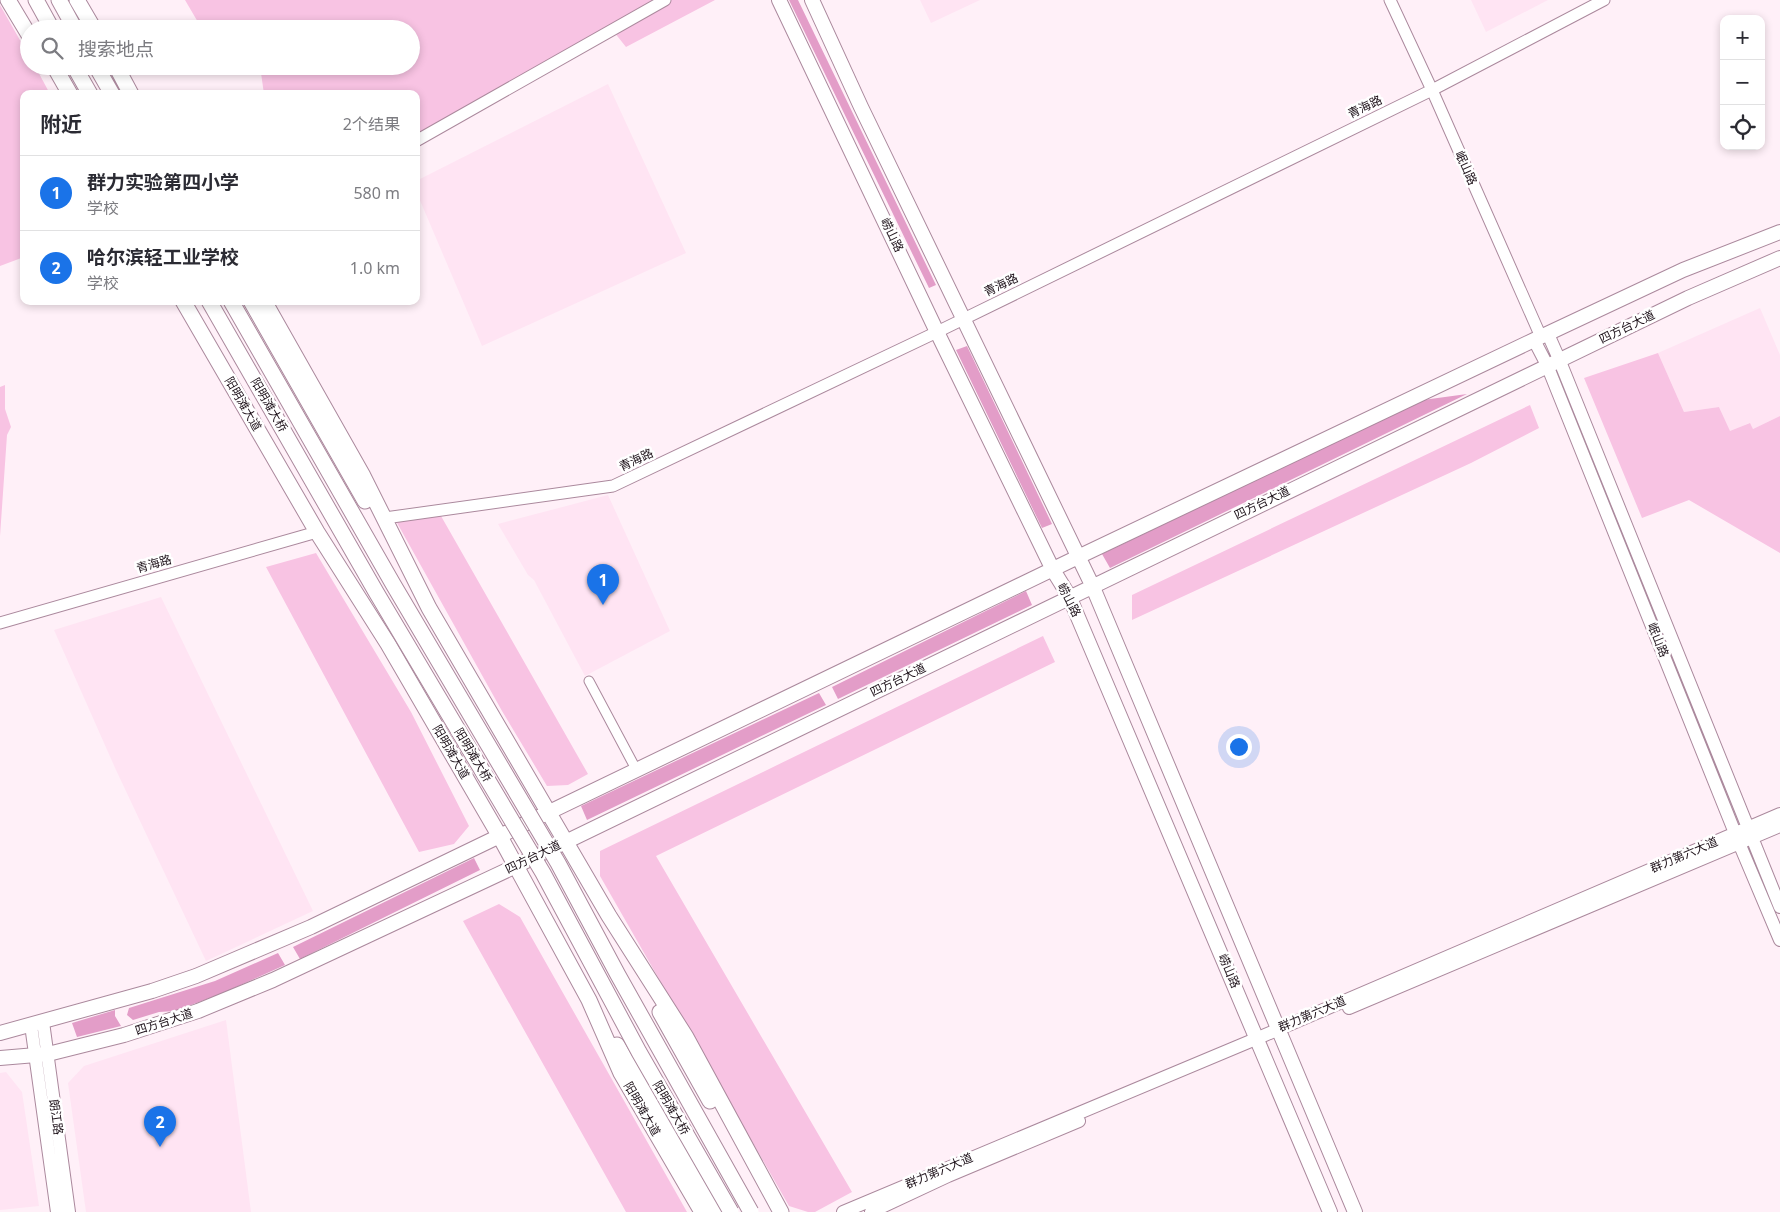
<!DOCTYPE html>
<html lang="zh">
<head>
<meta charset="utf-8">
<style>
	body { margin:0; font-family:"Noto Sans","Noto Sans SC",sans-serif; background:#f7f7f7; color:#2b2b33 }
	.controls { position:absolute; right:15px; top:15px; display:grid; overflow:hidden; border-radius:10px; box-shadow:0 2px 8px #0003 }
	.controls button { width:45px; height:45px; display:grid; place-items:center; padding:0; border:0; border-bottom:1px solid #e1e1e2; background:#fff; color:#2b2b33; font:25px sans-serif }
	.you { position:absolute; left:1238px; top:746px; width:18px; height:18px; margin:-12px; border:4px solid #fff; border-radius:50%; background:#1a73e8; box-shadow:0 0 0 8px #1a73e833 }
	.badge { display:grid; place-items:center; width:32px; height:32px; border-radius:50%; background:#1a73e8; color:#fff; font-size:16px; font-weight:700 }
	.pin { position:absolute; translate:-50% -41px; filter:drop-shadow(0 1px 2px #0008) }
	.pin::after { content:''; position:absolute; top:26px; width:18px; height:15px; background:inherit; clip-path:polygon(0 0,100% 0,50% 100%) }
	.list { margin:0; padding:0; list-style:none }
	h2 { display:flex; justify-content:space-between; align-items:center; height:65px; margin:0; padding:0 20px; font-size:21px }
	h2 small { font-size:16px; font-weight:400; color:#7c7c81 }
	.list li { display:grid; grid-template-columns:32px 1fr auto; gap:15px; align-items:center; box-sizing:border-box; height:75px; padding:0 20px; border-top:1px solid #e1e1e2 }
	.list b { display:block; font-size:19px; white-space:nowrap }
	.list p { margin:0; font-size:16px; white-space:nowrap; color:#7c7c81 }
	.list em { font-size:16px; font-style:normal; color:#7c7c81 }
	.icon { flex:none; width:28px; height:28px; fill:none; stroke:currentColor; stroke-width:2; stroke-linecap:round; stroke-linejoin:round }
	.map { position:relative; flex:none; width:1780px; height:1212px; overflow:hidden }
	.search { position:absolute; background:#fff; box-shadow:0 2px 8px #0003; left:20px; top:20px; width:400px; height:55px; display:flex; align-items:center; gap:12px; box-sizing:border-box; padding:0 18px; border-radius:28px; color:#7c7c81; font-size:19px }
	.panel { position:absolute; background:#fff; box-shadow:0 2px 8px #0003; left:20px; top:90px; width:400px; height:215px; border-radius:10px }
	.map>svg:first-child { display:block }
</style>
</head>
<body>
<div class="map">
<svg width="1780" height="1212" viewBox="0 0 1780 1212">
	<rect width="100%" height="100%" fill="#fff0f8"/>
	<path fill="#ffe4f3" d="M920 0H980L931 23Z
		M1471 0H1548L1486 32Z
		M608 84 686 253 482 346 416 191V181Z
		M1760 308 1780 355V416L1753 429 1749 423 1730 432 1719 407 1684 412 1658 353Z
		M608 495 670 631 585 676 534 580 528 575 498 524Z
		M161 597 313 911 206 961 116 770 54 630Z
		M226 1020 251 1212H86L68 1083 84 1066Z
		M6 1072 22 1092 39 1206 0 1210V1073Z"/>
	<path fill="#f8c3e3" d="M185 0H715L626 47 614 32 416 135V94H264L260 66H411V29H202Z
		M0 5 29 56V66H35L50 94H24V257L0 266Z
		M1658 353 1684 412 1719 407 1730 431 1750 423 1753 429 1780 416V553L1689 500 1642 518 1584 378Z
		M5 385V409L11 427 7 435 0 536V387Z
		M1530 405 1539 428 1471 463 1132 620V595Z
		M441 516 588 774 568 785 547 786 502 711 396 521Z
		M316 553 411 712 469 826 454 844 419 852 266 567Z
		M1043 636 1055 662 656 856 852 1192 815 1212H808L789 1206 600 876V851Z
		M499 904 520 917 687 1212H626L463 921Z"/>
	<path fill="#e39dc8" d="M789 0H798L936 285 929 288Z
		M967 346 1052 524 1042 528 956 350Z
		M1467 394 1110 568 1102 554 1423 400Z
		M1026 591 1032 605 838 699 832 687Z
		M819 693 826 705 587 820 581 806Z
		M474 858 480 870 300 959 293 947Z
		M278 953 285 965 223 993 175 1011 159 1012 133 1020 127 1015 129 1008 215 981Z
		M115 1010V1016L121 1026 77 1037 72 1023Z"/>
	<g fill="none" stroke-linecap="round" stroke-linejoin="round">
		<g stroke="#ab899d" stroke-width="11">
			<path id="minor" d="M589 681 637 771"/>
		</g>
		<g stroke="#ab899d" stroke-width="13">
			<path id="tertiary" d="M1390 0 1432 90 1541 337
				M416 141 665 0
				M385 518 613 486 937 332 1432 90 1604 0
				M0 623 317 532"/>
		</g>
		<g stroke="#ab899d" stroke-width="14">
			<path id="secondary" d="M1548 334 1559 359 1780 907
				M1534 340 1547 365 1739 843 1780 940
				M1349 1008 1780 826
				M43 1022 69 1212
				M31 1025 57 1212
				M843 1212 1258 1038 1780 814
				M871 1212 948 1176 1079 1121"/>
		</g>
		<g stroke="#ab899d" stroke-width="16">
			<path id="primary" d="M779 0 937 332 1053 570 1069 596 1330 1212
				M812 0 861 107 1092 585 1355 1212
				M0 1033 152 991 196 976 311 927 1078 557 1534 340 1683 270 1780 232
				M0 1058 48 1054 124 1035 198 1011 273 980 516 866 1688 298 1780 258"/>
		</g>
		<g stroke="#ab899d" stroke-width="17">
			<path id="trunk" d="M8 0 29 35
				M36 0 52 29
				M59 0 75 29
				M77 0 94 29
				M54 66 70 94
				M74 66 90 94
				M96 66 112 94
				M116 66 131 94
				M183 301 317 532 388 644 499 835 589 1000 621 1073 702 1212
				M251 301 365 501
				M264 301 363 476 429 608 609 916 686 1037 781 1212
				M660 1012 710 1101
				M617 1045 714 1212"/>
		</g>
		<use href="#minor" stroke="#fff" stroke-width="9"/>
		<use href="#tertiary" stroke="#fff" stroke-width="11"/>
		<use href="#secondary" stroke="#fff" stroke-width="12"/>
		<use href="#primary" stroke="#fff" stroke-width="14"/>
		<use href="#trunk" stroke="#fff" stroke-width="15"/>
		<g stroke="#ab899d" stroke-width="17" stroke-linecap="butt">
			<path id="trunk-bridge" d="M209 301 376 592 543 873 639 1052 731 1212
				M231 301 393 584 558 863 618 975 751 1212"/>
		</g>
		<use href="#trunk-bridge" stroke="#fff" stroke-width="15"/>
	</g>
	<g text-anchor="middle" stroke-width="5" stroke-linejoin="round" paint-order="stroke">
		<g font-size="12" fill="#1e121a" stroke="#fff">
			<text transform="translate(1365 107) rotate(-26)" y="4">青海路</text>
			<text transform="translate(1466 168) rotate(66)" y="4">岷山路</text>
			<text transform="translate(892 235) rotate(64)" y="4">崂山路</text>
			<text transform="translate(1001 285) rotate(-26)" y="4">青海路</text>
			<text transform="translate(1627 327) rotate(-26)" y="4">四方台大道</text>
			<text transform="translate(243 404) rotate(60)" y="4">阳明滩大道</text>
			<text transform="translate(269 405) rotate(60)" y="4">阳明滩大桥</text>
			<text transform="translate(636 460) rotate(-25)" y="4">青海路</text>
			<text transform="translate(1262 503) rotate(-26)" y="4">四方台大道</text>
			<text transform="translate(154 564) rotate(-16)" y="4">青海路</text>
			<text transform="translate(1069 600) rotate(63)" y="4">崂山路</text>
			<text transform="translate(1658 640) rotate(68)" y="4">岷山路</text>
			<text transform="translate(898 680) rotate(-26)" y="4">四方台大道</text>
			<text transform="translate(451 752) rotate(60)" y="4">阳明滩大道</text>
			<text transform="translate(473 755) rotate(59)" y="4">阳明滩大桥</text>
			<text transform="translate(1684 855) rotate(-23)" y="4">群力第六大道</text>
			<text transform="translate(533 857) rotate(-26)" y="4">四方台大道</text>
			<text transform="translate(1229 971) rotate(67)" y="4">崂山路</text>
			<text transform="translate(1312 1014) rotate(-23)" y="4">群力第六大道</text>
			<text transform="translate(164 1022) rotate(-18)" y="4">四方台大道</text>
			<text transform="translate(671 1108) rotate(60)" y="4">阳明滩大桥</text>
			<text transform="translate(642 1109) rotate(60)" y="4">阳明滩大道</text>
			<text transform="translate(56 1117) rotate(82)" y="4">朗江路</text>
			<text transform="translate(939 1171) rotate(-23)" y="4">群力第六大道</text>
		</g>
	</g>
</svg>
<div class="controls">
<button>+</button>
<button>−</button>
<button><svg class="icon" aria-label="locate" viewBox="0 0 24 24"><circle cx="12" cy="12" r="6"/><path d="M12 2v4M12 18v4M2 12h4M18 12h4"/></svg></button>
</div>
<div class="you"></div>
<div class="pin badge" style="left:603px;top:605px">1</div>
<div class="pin badge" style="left:160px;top:1147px">2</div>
<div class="search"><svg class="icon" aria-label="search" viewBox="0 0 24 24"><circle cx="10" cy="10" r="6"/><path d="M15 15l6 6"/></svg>搜索地点</div>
<section class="panel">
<h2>附近<small>2个结果</small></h2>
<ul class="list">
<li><span class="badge">1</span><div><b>群力实验第四小学</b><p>学校</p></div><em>580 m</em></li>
<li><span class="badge">2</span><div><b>哈尔滨轻工业学校</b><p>学校</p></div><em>1.0 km</em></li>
</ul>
</section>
</div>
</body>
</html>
